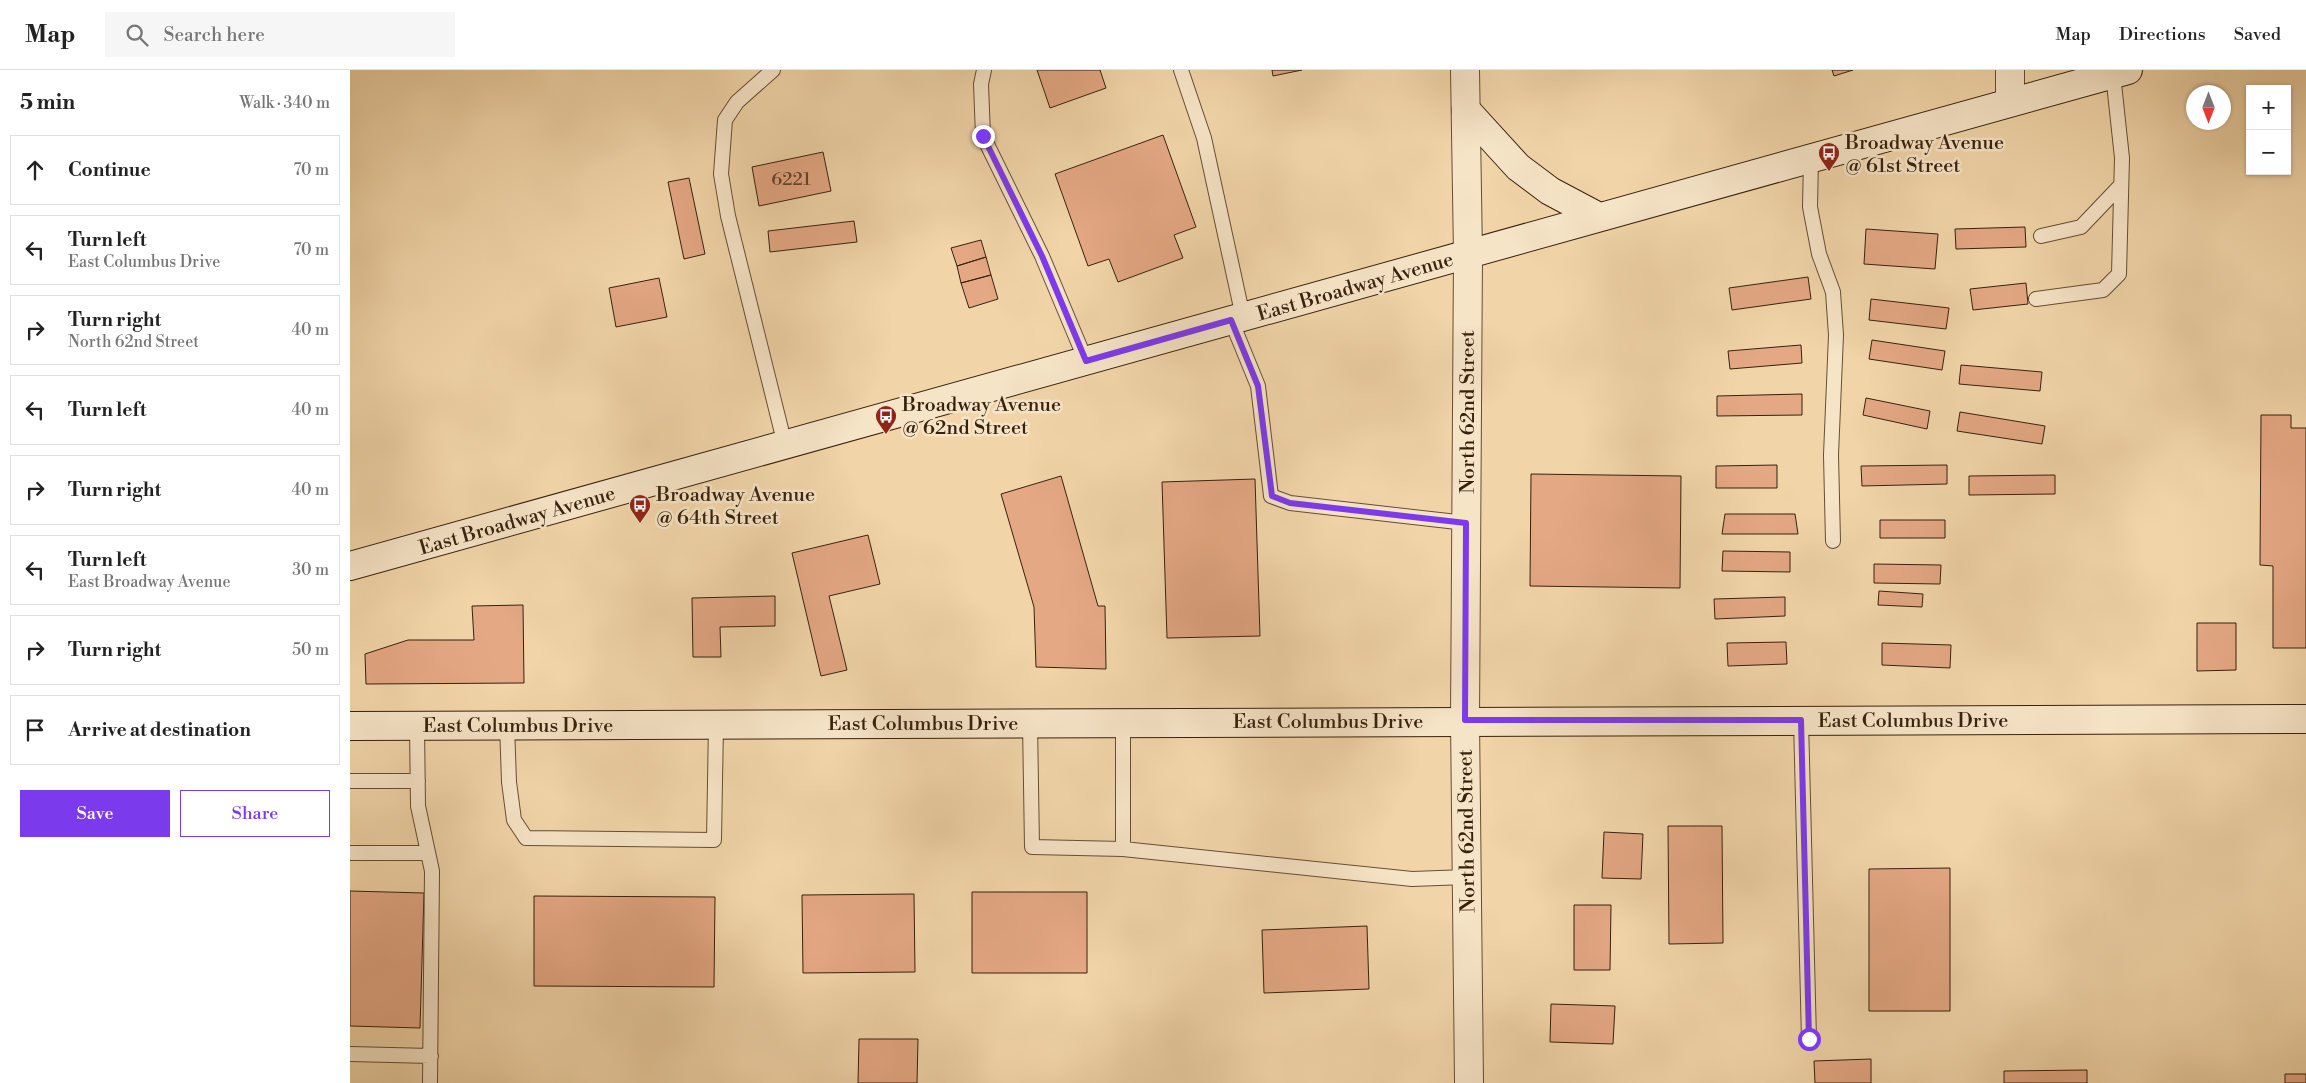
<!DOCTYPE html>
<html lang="en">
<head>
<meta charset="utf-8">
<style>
	body { margin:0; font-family:"Libre Bodoni",serif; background:#f6f6f6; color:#222 }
	.controls { position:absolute; right:15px; top:15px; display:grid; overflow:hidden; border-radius:0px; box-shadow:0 1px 4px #0004 }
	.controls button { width:45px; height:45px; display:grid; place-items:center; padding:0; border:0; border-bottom:1px solid #e0e0e0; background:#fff; color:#222; font:25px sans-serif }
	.compass { position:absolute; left:1836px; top:15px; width:45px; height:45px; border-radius:50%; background:#fff; box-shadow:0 1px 4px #0004; rotate:180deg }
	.stop { position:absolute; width:15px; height:15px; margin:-11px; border:4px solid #7c3aed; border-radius:50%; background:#fff }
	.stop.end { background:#7c3aed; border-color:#fff; box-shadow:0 1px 5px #0008 }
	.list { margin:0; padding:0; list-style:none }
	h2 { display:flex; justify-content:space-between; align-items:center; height:65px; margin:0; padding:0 20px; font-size:21px }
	h2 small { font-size:16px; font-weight:400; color:#767676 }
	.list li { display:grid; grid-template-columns:32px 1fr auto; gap:15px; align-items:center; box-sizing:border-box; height:70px; margin:0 10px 10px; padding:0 10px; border:1px solid #e0e0e0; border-radius:0px }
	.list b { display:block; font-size:19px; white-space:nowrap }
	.list p { margin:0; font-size:16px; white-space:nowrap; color:#767676 }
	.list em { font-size:16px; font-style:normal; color:#767676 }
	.actions { display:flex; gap:10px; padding:15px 20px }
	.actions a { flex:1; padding:11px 0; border:1px solid #7c3aed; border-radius:0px; text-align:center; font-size:18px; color:#7c3aed }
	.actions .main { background:#7c3aed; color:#fff }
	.icon { flex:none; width:28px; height:28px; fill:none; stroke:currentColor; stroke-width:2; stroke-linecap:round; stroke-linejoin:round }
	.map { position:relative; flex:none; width:1956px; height:1013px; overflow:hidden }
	header { display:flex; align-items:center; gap:30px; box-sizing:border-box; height:70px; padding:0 25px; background:#fff; border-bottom:1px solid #e0e0e0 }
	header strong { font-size:24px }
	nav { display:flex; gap:28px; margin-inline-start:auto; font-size:18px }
	.search { width:350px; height:45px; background:#f6f6f6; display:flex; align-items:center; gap:12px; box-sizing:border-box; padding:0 18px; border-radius:0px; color:#767676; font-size:19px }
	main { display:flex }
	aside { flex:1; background:#fff }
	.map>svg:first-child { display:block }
</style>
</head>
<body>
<header>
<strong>Map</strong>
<div class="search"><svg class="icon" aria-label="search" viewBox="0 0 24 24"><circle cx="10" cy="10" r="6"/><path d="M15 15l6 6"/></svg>Search here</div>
<nav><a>Map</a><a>Directions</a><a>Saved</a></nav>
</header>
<main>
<aside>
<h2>5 min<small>Walk · 340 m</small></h2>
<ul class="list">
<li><svg class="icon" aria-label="ahead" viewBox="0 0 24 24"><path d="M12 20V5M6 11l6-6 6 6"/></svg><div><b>Continue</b></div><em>70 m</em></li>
<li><svg class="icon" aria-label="left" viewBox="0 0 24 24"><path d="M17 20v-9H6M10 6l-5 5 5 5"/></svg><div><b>Turn left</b><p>East Columbus Drive</p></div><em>70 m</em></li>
<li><svg class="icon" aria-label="right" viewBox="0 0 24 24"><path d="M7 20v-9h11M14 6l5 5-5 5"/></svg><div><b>Turn right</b><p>North 62nd Street</p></div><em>40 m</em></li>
<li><svg class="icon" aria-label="left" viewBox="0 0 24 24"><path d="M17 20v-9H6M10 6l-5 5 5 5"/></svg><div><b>Turn left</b></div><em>40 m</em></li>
<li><svg class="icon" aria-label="right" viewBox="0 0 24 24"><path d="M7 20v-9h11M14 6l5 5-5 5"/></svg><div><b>Turn right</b></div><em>40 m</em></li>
<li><svg class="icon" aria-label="left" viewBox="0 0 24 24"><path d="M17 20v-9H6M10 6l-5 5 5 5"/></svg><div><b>Turn left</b><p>East Broadway Avenue</p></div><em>30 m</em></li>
<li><svg class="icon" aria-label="right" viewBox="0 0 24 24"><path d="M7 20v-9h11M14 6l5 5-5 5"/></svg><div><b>Turn right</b></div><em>50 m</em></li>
<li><svg class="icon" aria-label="arrive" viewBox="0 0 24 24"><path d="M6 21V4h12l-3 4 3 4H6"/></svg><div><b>Arrive at destination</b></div></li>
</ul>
<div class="actions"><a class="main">Save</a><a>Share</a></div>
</aside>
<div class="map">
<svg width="1956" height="1013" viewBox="0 0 1956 1013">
	<rect width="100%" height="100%" fill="#f1d5a9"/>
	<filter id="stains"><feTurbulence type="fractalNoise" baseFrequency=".004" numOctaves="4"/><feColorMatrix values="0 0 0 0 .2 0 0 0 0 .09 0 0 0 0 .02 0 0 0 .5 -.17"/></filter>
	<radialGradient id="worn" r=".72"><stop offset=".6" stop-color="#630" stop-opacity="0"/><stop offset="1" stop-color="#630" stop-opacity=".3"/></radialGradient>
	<path fill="#e4a884" stroke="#37210d" d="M687 0H750L756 18 700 38Z
		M922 0H952L923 6Z
		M1482 0H1503L1484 6Z
		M813 65 846 157 824 165 833 188 768 212 759 189 738 196 705 104Z
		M473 82 481 121 409 136 402 97Z
		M339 108 355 184 334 189 318 112Z
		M504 151 507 172 420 182 418 161Z
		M1675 157 1676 177 1606 179 1605 159Z
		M1516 159 1588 164 1585 199 1514 194Z
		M631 170 636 187 607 196 601 178Z
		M636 187 641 205 611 213 607 196Z
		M641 205 648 229 619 238 611 213Z
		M1458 207 1461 229 1382 240 1379 218Z
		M309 208 317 247 266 257 259 218Z
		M1676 213 1678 234 1623 240 1620 219Z
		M1521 229 1599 238 1596 259 1519 250Z
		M1522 270 1595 281 1592 300 1519 289Z
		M1451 275 1452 293 1380 299 1378 281Z
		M1611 295 1692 302 1690 321 1609 314Z
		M1452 324V345L1367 346V326Z
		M1516 328 1580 341 1577 359 1513 345Z
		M1610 342 1695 356 1692 374 1607 361Z
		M1911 345H1941V358H1956V578H1923V496L1910 495Z
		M1427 395V418H1366V396Z
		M1597 395V414L1512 416 1511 396Z
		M1181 404 1331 406 1330 518 1180 516Z
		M1705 405V424L1619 425V406Z
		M711 406 748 536H755L756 599 686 597 684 537 651 424Z
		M905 409 910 566 817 568 812 412Z
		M1375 444H1445L1448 464H1372Z
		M1530 450H1595V468H1530Z
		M518 465 530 514 479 526 497 600 471 606 442 483Z
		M1373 481 1440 482V502L1372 501Z
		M1524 494 1591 495 1590 514 1524 513Z
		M1529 521 1573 524 1572 537 1528 535Z
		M425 526V556L370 557 371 587H343L342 528Z
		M1435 527V546L1365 549 1364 529Z
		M173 535 174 613 16 614 15 584 58 570H124L122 536Z
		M1847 553H1886V600L1847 601Z
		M1436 572 1437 594 1378 596 1377 573Z
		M1532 573 1601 575 1600 598 1532 595Z
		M1318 756H1372L1373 873 1319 874Z
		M1254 762 1293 764 1291 809 1252 808Z
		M1600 798V941H1519V799Z
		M0 821 74 823 70 958 0 956Z
		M622 822H737V903H622Z
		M564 824 565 902 453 903 452 825Z
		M184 826 365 827 364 917 184 916Z
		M1224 835H1261L1260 900H1224Z
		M1017 856 1019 919 914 923 912 860Z
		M1201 934 1265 936 1263 974 1200 972Z
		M509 969H568L567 1013H508Z
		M1521 989V1013H1465L1464 991Z
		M1737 1000V1013H1654V1001Z
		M1935 1004H1956V1013H1935Z"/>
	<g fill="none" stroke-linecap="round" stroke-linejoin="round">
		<g stroke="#664e34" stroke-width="16">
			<path id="lane" d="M423 0 387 32 375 50 371 104 378 146 435 375
				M634 0 631 14 633 66 692 186 736 291
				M831 0 854 68 893 247
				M1461 88 1460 137 1469 184 1483 222 1486 265 1481 385 1483 471
				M1691 166 1731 157 1771 115
				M1686 229 1753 220 1769 204 1772 88 1763 4
				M881 250 908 316 921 426 940 433 1116 453
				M1451 650 1459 969
				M680 653 682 777 773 779V652
				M157 655 159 712 164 750 176 768 364 770 366 654
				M67 656 68 736 82 801 80 1013
				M0 711H68
				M773 779 1062 809 1117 807
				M0 783H78
				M0 984 81 986"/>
		</g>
		<g stroke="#664e34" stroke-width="30">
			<path id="street" d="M1115 0 1118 184 1115 650 1119 1013
				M1660 31V0"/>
		</g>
		<g stroke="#37210d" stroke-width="30">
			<path id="secondary" d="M1116 40 1168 97 1200 121 1249 147
				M0 496 1778 0
				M0 656 1956 649"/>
		</g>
		<use href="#lane" stroke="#f6e4c7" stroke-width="14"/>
		<use href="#street" stroke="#f6e4c7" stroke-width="28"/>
		<use href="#secondary" stroke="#f6e4c7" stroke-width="28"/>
	</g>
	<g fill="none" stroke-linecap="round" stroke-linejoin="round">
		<path stroke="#7c3aed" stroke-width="6" d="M633 66 692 186 736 291 881 250 908 316 922 426 940 433 1116 453 1115 650H1451L1459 969"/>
	</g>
	<defs>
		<g id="bus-pin" transform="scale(1.125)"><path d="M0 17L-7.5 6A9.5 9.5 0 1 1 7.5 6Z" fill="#8f2418" stroke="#f6e4c7"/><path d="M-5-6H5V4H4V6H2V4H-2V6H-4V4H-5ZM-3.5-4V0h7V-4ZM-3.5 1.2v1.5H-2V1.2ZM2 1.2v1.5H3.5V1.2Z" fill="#fff"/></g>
	</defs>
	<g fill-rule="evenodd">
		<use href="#bus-pin" x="1479" y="83"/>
		<use href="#bus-pin" x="536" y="346"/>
		<use href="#bus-pin" x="290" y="435"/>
	</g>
	<g text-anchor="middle" stroke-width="5" stroke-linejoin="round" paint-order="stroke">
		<g font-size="18" fill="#62432b">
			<text x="441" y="115">6221</text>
		</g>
		<g font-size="20" fill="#37210d" stroke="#f6e4c7" text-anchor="start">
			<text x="1495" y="79">Broadway Avenue<tspan x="1495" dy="23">@ 61st Street</tspan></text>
			<text x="552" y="341">Broadway Avenue<tspan x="552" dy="23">@ 62nd Street</tspan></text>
			<text x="306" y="431">Broadway Avenue<tspan x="306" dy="23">@ 64th Street</tspan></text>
		</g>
		<g font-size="20" fill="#37210d" stroke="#f6e4c7">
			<text transform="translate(1005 216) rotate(-16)" y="7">East Broadway Avenue</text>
			<text transform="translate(1117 342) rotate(-90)" y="7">North 62nd Street</text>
			<text transform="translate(167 450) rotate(-16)" y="7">East Broadway Avenue</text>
			<text x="1563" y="657">East Columbus Drive</text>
			<text x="978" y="658">East Columbus Drive</text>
			<text x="573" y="660">East Columbus Drive</text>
			<text x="168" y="662">East Columbus Drive</text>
			<text transform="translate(1116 761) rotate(-91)" y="7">North 62nd Street</text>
		</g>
	</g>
	<rect width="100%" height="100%" filter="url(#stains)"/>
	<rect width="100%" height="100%" fill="url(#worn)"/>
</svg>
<div class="controls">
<button>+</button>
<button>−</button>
</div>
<svg class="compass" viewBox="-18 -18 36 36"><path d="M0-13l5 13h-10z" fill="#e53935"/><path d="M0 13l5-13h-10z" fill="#767676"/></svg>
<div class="stop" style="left:1459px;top:969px"></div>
<div class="stop end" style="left:633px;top:66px"></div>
</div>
</main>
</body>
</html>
